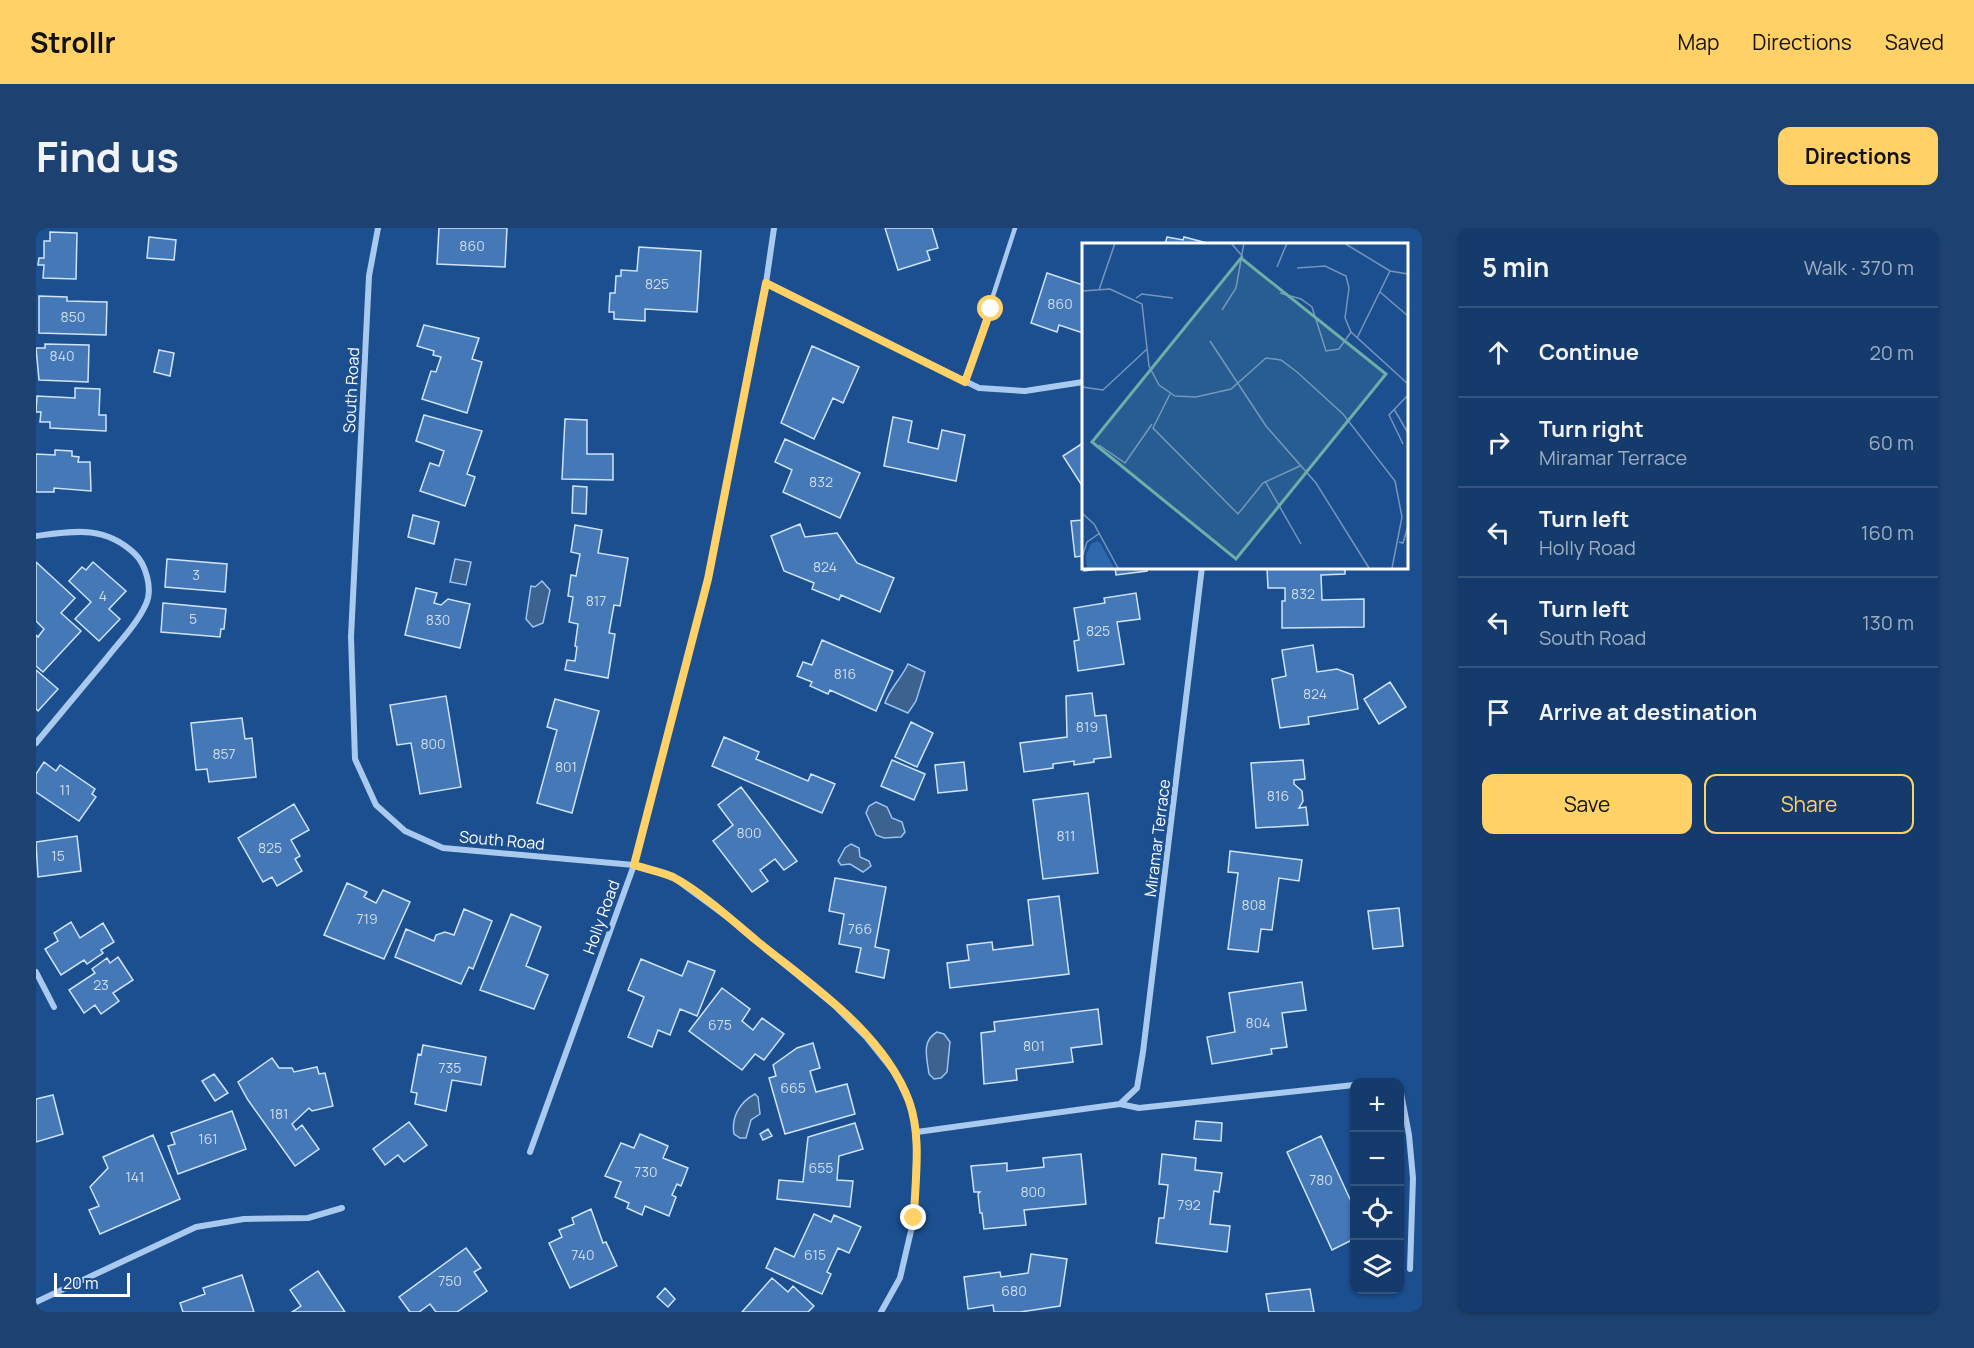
<!DOCTYPE html>
<html lang="en">
<head>
<meta charset="utf-8">
<style>
	body { margin:0; font-family:Manrope,sans-serif; background:#1d4271; color:#f1f3f6 }
	.controls { position:absolute; right:18px; bottom:18px; display:grid; overflow:hidden; border-radius:12px; box-shadow:0 2px 4px #0004 }
	.controls button { width:54px; height:54px; display:grid; place-items:center; padding:0; border:0; border-bottom:2px solid #33557e; background:#143b6b; color:#f1f3f6; font:30px sans-serif }
	.scale { position:absolute; left:18px; bottom:15px; width:76px; box-sizing:border-box; padding-left:6px; border:3px solid #fff; border-top:0; font-size:16px; line-height:21px; white-space:nowrap; color:#fff; -webkit-text-stroke:4px #1b4f8f; paint-order:stroke }
	.stop { position:absolute; width:18px; height:18px; margin:-14px; border:4px solid #ffd166; border-radius:50%; background:#fff }
	.stop.end { background:#ffd166; border-color:#fff; box-shadow:0 2px 6px #0008 }
	.list { margin:0; padding:0; list-style:none }
	h2 { display:flex; justify-content:space-between; align-items:center; height:78px; margin:0; padding:0 24px; font-size:26px }
	h2 small { font-size:20px; font-weight:400; color:#9dadc1 }
	.list li { display:grid; grid-template-columns:39px 1fr auto; gap:18px; align-items:center; box-sizing:border-box; height:90px; padding:0 24px; border-top:2px solid #33557e }
	.list b { display:block; font-size:22px; white-space:nowrap }
	.list p { margin:0; font-size:20px; white-space:nowrap; color:#9dadc1 }
	.list em { font-size:20px; font-style:normal; color:#9dadc1 }
	.actions { display:flex; gap:12px; padding:18px 24px }
	.actions a { flex:1; padding:14px 0; border:2px solid #ffd166; border-radius:12px; text-align:center; font-size:21px; color:#ffd166 }
	.actions .main { background:#ffd166; color:#111 }
	.icon { flex:none; width:33px; height:33px; fill:none; stroke:currentColor; stroke-width:2; stroke-linecap:round; stroke-linejoin:round }
	.map { position:relative; flex:none; width:1386px; height:1084px; overflow:hidden; border-radius:12px }
	header { display:flex; align-items:center; gap:36px; box-sizing:border-box; height:84px; padding:0 30px; background:#ffd166; color:#111 }
	header strong { font-size:28px }
	nav { display:flex; gap:33px; margin-inline-start:auto; font-size:21px }
	.intro { display:flex; align-items:center; justify-content:space-between; box-sizing:border-box; height:144px; padding:0 36px }
	h1 { margin:0; font-size:42px }
	.button { padding:15px 27px; border-radius:12px; background:#ffd166; color:#111; font-size:21px; font-weight:700 }
	main { display:flex; gap:36px; padding:0 36px }
	aside { flex:1; background:#143b6b; border-radius:12px; box-shadow:0 2px 4px #0004 }
	.map>svg:first-child { display:block }
</style>
</head>
<body>
<header>
<strong>Strollr</strong>
<nav><a>Map</a><a>Directions</a><a>Saved</a></nav>
</header>
<div class="intro"><h1>Find us</h1><a class="button">Directions</a></div>
<main>
<div class="map">
<svg width="1386" height="1084" viewBox="0 0 1386 1084">
	<rect width="100%" height="100%" fill="#1b4f8f"/>
	<path fill="#3c6290" stroke="#9cc4f0" stroke-width="1.5" d="M419 331 435 334 430 357 414 354Z
		M506 353 514 362 507 395 497 399 490 391 495 358 499 359Z
		M872 436 889 444 880 473 872 485 849 475C854 460 865 451 872 436Z
		M840 574 851 579 856 590 866 594 869 604 865 609 848 610 840 607 830 585 833 578Z
		M815 616 823 620 824 629 833 633 835 638 827 644 814 636 805 637 802 633 809 620Z
		M901 804 908 806 914 814 911 844 905 850 898 851 893 846C891 830 885 813 901 804Z
		M719 866 722 869 724 886 715 892 710 910H704L698 906C695 889 704 874 719 866Z"/>
	<path fill="#4478b7" stroke="#cfe3fa" stroke-width="1.5" d="M403 0H471L469 39 401 36Z
		M849 0H896L902 20 891 23 894 32 862 42Z
		M14 4 41 5 40 51 7 50 8 37H2L3 30H8V13H14Z
		M113 9 140 12 138 32 111 30Z
		M1131 9 1147 12 1148 9 1175 16H1129Z
		M603 19 665 23 661 84 609 81V93L578 91V84H573L574 65H579L580 48H585V42L601 43Z
		M1011 45 1047 57V105L1023 97 1021 104 995 95Z
		M3 68 31 69V73L71 74 70 107 3 105Z
		M388 97 443 110 436 131 446 134 431 185 386 171 395 143 400 144 405 129 397 127 398 123 381 118Z
		M9 116 53 117 52 154 3 152 0 120H9Z
		M776 118 823 139 807 175 797 170 778 211 745 195Z
		M123 122 138 125 134 148 118 144Z
		M39 160 64 161 63 187H70V203L14 200V194H4L5 184H0L1 168 39 170Z
		M388 187 446 203 431 246 439 249 429 278 384 263 394 235 403 238 408 223 380 213Z
		M857 189 876 193 872 214 902 221 906 202 929 207 920 253 848 238Z
		M529 191 551 192V226H577V252L526 251Z
		M749 211 824 245 804 290 747 264 756 242 739 234Z
		M1047 215V255L1045 256 1027 228Z
		M19 222 36 223V228L43 229 42 234H54L55 263 18 260V264H0V226L19 227Z
		M537 258 551 259 550 286 536 285Z
		M377 287 403 294 398 316 372 309Z
		M1047 292V335L1046 328 1039 329 1035 293Z
		M764 296 769 309 801 305 821 335 858 350 844 384 805 367 803 372 776 361 778 355 748 343 735 308Z
		M539 297 566 302 562 325 592 330 584 378 578 377 573 405 579 406 572 450 529 442 531 432 539 433 541 419 539 418 542 396 533 394 537 369 532 368 535 347 540 348 544 326 535 324Z
		M131 331 191 336 189 364 129 359Z
		M0 334 39 370 25 385 45 403 7 444 0 438V407L2 409 8 401 0 393Z
		M57 334 90 363 73 381 84 391 63 413 39 391 55 374 33 353 46 339 50 342Z
		M1048 339H1111V343L1080 347 1079 339 1048 343Z
		M1231 339H1309V346L1285 347 1286 372 1328 371V399L1246 400V373H1249V360H1232Z
		M380 360 401 365 398 375 405 377 412 371 434 376 424 420 369 407Z
		M1100 365 1104 391 1081 394 1088 436 1042 443 1038 413 1043 412 1038 380 1069 375 1068 370Z
		M127 375 190 381 188 401H185L184 409 125 404Z
		M786 412 857 443 840 483 794 462 792 466 774 458 776 454 761 448 767 434 776 437Z
		M1277 417 1281 444 1301 441 1317 447 1322 481 1272 489 1273 496 1244 500 1236 451 1250 448 1246 422Z
		M0 442 22 461 2 483 0 481Z
		M1354 454 1370 479 1343 496 1328 471Z
		M1056 465 1059 488 1070 487 1075 529 1058 531V534L1038 537V533L1017 536V540L988 544 984 515 1031 509 1030 468Z
		M410 468 425 559 384 566 375 515 361 517 354 477Z
		M519 471 563 483 536 585 501 575 521 502 511 499Z
		M206 490 209 511 216 510 220 549 173 554 171 541 160 542 155 495Z
		M875 494 897 505 881 539 859 529Z
		M688 509 723 524 720 531 772 553 775 546 799 556 786 585 676 538Z
		M856 532 889 546 878 572 845 558Z
		M1267 532 1269 551 1258 552V556L1266 563 1267 573 1263 580 1270 579 1272 597 1220 600 1215 535Z
		M8 534 20 543 24 537 59 561 56 566 60 569 43 593 0 564V546Z
		M928 534 931 562 902 565 899 537Z
		M705 559 761 633 748 642 739 631 724 642 732 653 716 664 677 613 697 597 682 577Z
		M1052 565 1062 645 1007 651 997 572Z
		M258 576 273 602 255 612 264 628 259 631 266 643 241 658 236 649 227 654 202 610Z
		M41 608 45 643 2 649 0 614Z
		M1194 623 1266 632 1263 653 1243 650 1236 702 1225 701 1222 724 1192 721 1202 645 1192 644Z
		M799 650 850 659 839 719 853 722 848 750 820 744 825 720 803 716 808 686 793 683Z
		M311 655 331 664 328 669 340 675 347 662 374 674 348 731 288 707Z
		M1023 668 1033 746 914 760 911 735 933 732 931 717 956 714 957 722 997 717 992 672Z
		M1363 680 1367 718 1337 721 1332 683Z
		M428 681 456 693 437 741 433 739 425 756 359 729 370 701 398 713 400 707 409 704 418 707Z
		M475 686 505 699 490 738 512 747 498 781 444 762Z
		M35 694 44 710 67 695 78 714 65 722 67 725 51 736 48 732 25 747 9 721 22 713 18 705Z
		M82 729 97 752 77 765 83 773 65 786 59 777 48 785 33 762 59 745 56 741 71 730 74 735Z
		M605 731 646 748 652 733 679 743 661 788 644 781 634 807 622 802 616 819 592 809 608 769 592 762Z
		M1266 754 1270 782 1246 785 1251 819 1235 821 1236 826 1176 836 1171 809 1199 804 1193 765Z
		M686 760 714 781 706 793 717 802 726 790 748 806 728 832 719 826 706 842 653 803Z
		M1062 781 1066 816 1035 820 1037 834 980 841 981 852 948 856 945 805 959 803 958 794Z
		M777 815 784 840 774 843 780 864 811 856 819 886 749 906 733 850 740 848 737 837 761 820Z
		M387 817 450 829 445 857 416 852 410 883 379 876 381 865 375 864 382 826 385 827Z
		M236 830 243 840H256L258 844 281 839 283 846 289 845 297 878 276 883 273 880 256 896 260 902 266 897 283 921 259 938 212 872 202 854Z
		M178 846 192 865 179 873 166 853Z
		M17 867 27 906 0 914V871Z
		M196 883 210 921 142 946 132 918 139 916 135 905Z
		M1160 893 1186 895 1185 913 1158 911Z
		M373 894 391 917 368 934 362 927 349 937 337 921Z
		M819 895 827 921 803 928 801 952 817 953 814 979 741 971 743 952 767 954 772 909Z
		M732 901 736 908 727 912 724 906Z
		M604 906 632 918 627 930 652 940 645 958 641 956 636 967 640 969 633 988 609 978 606 987 591 980 593 975 579 969 585 954 569 948 585 915 598 920Z
		M117 907 144 971 64 1006 53 982 63 978 54 959 72 940 67 929Z
		M1285 908 1318 980V1011L1296 1022 1251 924Z
		M1045 926 1050 976 988 982 990 997 948 1001 946 985H944L942 966 944 964H938L935 938 971 935V943L1008 939 1007 930Z
		M1126 926 1160 930 1159 942 1186 945 1183 964 1178 963 1174 996 1194 998 1191 1024 1120 1015 1123 990H1128L1132 957 1123 956Z
		M555 981 567 1015 570 1014 581 1038 534 1060 513 1015 526 1009 523 1002 538 996 536 990Z
		M778 986 795 994 798 987 825 999 813 1025 802 1020 791 1044 795 1046 786 1066 730 1040 739 1020 758 1029Z
		M430 1020 445 1040 438 1044 451 1063 421 1084H400L394 1076 383 1084H374L363 1069Z
		M995 1026 1031 1031 1024 1078 984 1084H958L957 1077 932 1081 928 1049 964 1044 965 1049 992 1045Z
		M282 1043 309 1084H256L265 1078 254 1062Z
		M206 1047 218 1084H147L144 1075 169 1066 167 1060Z
		M736 1050 752 1064 757 1058 778 1078 772 1084H706Z
		M629 1060 639 1071 632 1079 621 1069Z
		M1274 1061 1278 1084H1233L1230 1066Z"/>
	<g fill="none" stroke-linecap="round" stroke-linejoin="round">
		<path stroke="#a9c9ee" stroke-width="4.5" d="M929 154 979 0"/>
		<path stroke="#a9c9ee" stroke-width="6" d="M342 0 333 48 315 409 319 531 340 577 369 603 407 620 598 637 637 649 694 691 799 778 831 810 860 846 873 873 881 904 878 990 864 1050 845 1084
			M730 55 943 160 989 163 1047 154
			M0 308C38 303 68 297 98 325 110 336 117 361 110 376 101 396 84 413 70 431 47 459 23 487 0 515
			M0 744 18 779
			M1364 860 1373 907 1377 950 1374 1041
			M1084 876 1103 880 1318 857
			M881 904 1084 876 1101 860 1107 824 1166 339
			M494 924 598 637 672 351 730 55 738 0
			M0 1074 160 999 208 991 272 990 306 980"/>
	</g>
	<g fill="none" stroke-linecap="round" stroke-linejoin="round">
		<path stroke="#ffd166" stroke-width="8" d="M878 990C879 951 886 909 873 873 847 804 775 757 721 713 697 693 664 663 637 649 626 644 611 641 598 637L672 351 730 55 929 154 955 81"/>
	</g>
	<g text-anchor="middle" stroke-width="6" stroke-linejoin="round" paint-order="stroke">
		<g font-size="14" fill="#d0dded">
			<text x="436" y="23">860</text>
			<text x="621" y="61">825</text>
			<text x="1024" y="81">860</text>
			<text x="37" y="94">850</text>
			<text x="26" y="133">840</text>
			<text x="785" y="259">832</text>
			<text x="789" y="344">824</text>
			<text x="160" y="352">3</text>
			<text x="1267" y="371">832</text>
			<text x="67" y="373">4</text>
			<text x="560" y="378">817</text>
			<text x="157" y="396">5</text>
			<text x="402" y="397">830</text>
			<text x="1062" y="408">825</text>
			<text x="809" y="451">816</text>
			<text x="1279" y="471">824</text>
			<text x="1051" y="504">819</text>
			<text x="397" y="521">800</text>
			<text x="188" y="531">857</text>
			<text x="530" y="544">801</text>
			<text x="29" y="567">11</text>
			<text x="1242" y="573">816</text>
			<text x="713" y="610">800</text>
			<text x="1030" y="613">811</text>
			<text x="234" y="625">825</text>
			<text x="22" y="633">15</text>
			<text x="1218" y="682">808</text>
			<text x="331" y="696">719</text>
			<text x="824" y="706">766</text>
			<text x="65" y="762">23</text>
			<text x="1222" y="800">804</text>
			<text x="684" y="802">675</text>
			<text x="998" y="823">801</text>
			<text x="414" y="845">735</text>
			<text x="757" y="865">665</text>
			<text x="243" y="891">181</text>
			<text x="172" y="916">161</text>
			<text x="785" y="945">655</text>
			<text x="610" y="949">730</text>
			<text x="99" y="954">141</text>
			<text x="1285" y="957">780</text>
			<text x="997" y="969">800</text>
			<text x="1153" y="982">792</text>
			<text x="547" y="1032">740</text>
			<text x="779" y="1032">615</text>
			<text x="414" y="1058">750</text>
			<text x="978" y="1068">680</text>
		</g>
		<g font-size="16" fill="#fff" stroke="#1b4f8f">
			<text transform="translate(315 162) rotate(-87)" y="6">South Road</text>
			<text transform="translate(1121 610) rotate(-83)" y="6">Miramar Terrace</text>
			<text transform="translate(466 612) rotate(5)" y="6">South Road</text>
			<text transform="translate(565 689) rotate(-70)" y="6">Holly Road</text>
		</g>
	</g>
	<g transform="translate(1046 15)">
		<rect width="326" height="326" fill="#1b4f8f"/>
		<path d="M15 298 19 301 32 325H5L4 312 9 301Z" fill="#2e69ad"/>
		<path fill="none" stroke="#7695bc" stroke-width="1.5" d="M149 0 161 14M262 0 308 28 326 31M195 24 205 0M215 25 243 23 264 33 267 45 263 75 269 89 326 141M17 47 33 0M0 48 28 46 60 61 67 123 77 142 93 153 114 154 149 146 184 115 199 117 215 129 261 171 313 238 320 274 310 325M298 49 326 73M198 50 219 56 230 64 244 108 257 106 269 89M54 55 60 51 91 55M140 67 154 45 162 0M275 95 308 28M128 98 184 183 234 240 287 325M0 144 21 147 65 106M88 151 71 185 156 271 181 240 218 223M312 166 326 190M321 201 307 172 326 152M17 202 43 220 70 181M183 238 219 301M0 270 12 281 36 325M317 299 321 300 326 283M0 314 5 299 18 290"/>
		<path fill="#6fada8" fill-opacity="0.15" stroke="#6fada8" stroke-width="3" d="M159 15 304 131 154 316 10 199Z"/>
		<rect width="326" height="326" fill="none" stroke="#fff" stroke-width="3"/>
	</g>
</svg>
<div class="controls">
<button>+</button>
<button>−</button>
<button><svg class="icon" aria-label="locate" viewBox="0 0 24 24"><circle cx="12" cy="12" r="6"/><path d="M12 2v4M12 18v4M2 12h4M18 12h4"/></svg></button>
<button><svg class="icon" aria-label="layers" viewBox="0 0 24 24"><path d="M12 4l9 5-9 5-9-5zM3 14l9 5 9-5"/></svg></button>
</div>
<div class="scale">20 m</div>
<div class="stop" style="left:955px;top:81px"></div>
<div class="stop end" style="left:878px;top:990px"></div>
</div>
<aside>
<h2>5 min<small>Walk · 370 m</small></h2>
<ul class="list">
<li><svg class="icon" aria-label="ahead" viewBox="0 0 24 24"><path d="M12 20V5M6 11l6-6 6 6"/></svg><div><b>Continue</b></div><em>20 m</em></li>
<li><svg class="icon" aria-label="right" viewBox="0 0 24 24"><path d="M7 20v-9h11M14 6l5 5-5 5"/></svg><div><b>Turn right</b><p>Miramar Terrace</p></div><em>60 m</em></li>
<li><svg class="icon" aria-label="left" viewBox="0 0 24 24"><path d="M17 20v-9H6M10 6l-5 5 5 5"/></svg><div><b>Turn left</b><p>Holly Road</p></div><em>160 m</em></li>
<li><svg class="icon" aria-label="left" viewBox="0 0 24 24"><path d="M17 20v-9H6M10 6l-5 5 5 5"/></svg><div><b>Turn left</b><p>South Road</p></div><em>130 m</em></li>
<li><svg class="icon" aria-label="arrive" viewBox="0 0 24 24"><path d="M6 21V4h12l-3 4 3 4H6"/></svg><div><b>Arrive at destination</b></div></li>
</ul>
<div class="actions"><a class="main">Save</a><a>Share</a></div>
</aside>
</main>
</body>
</html>
